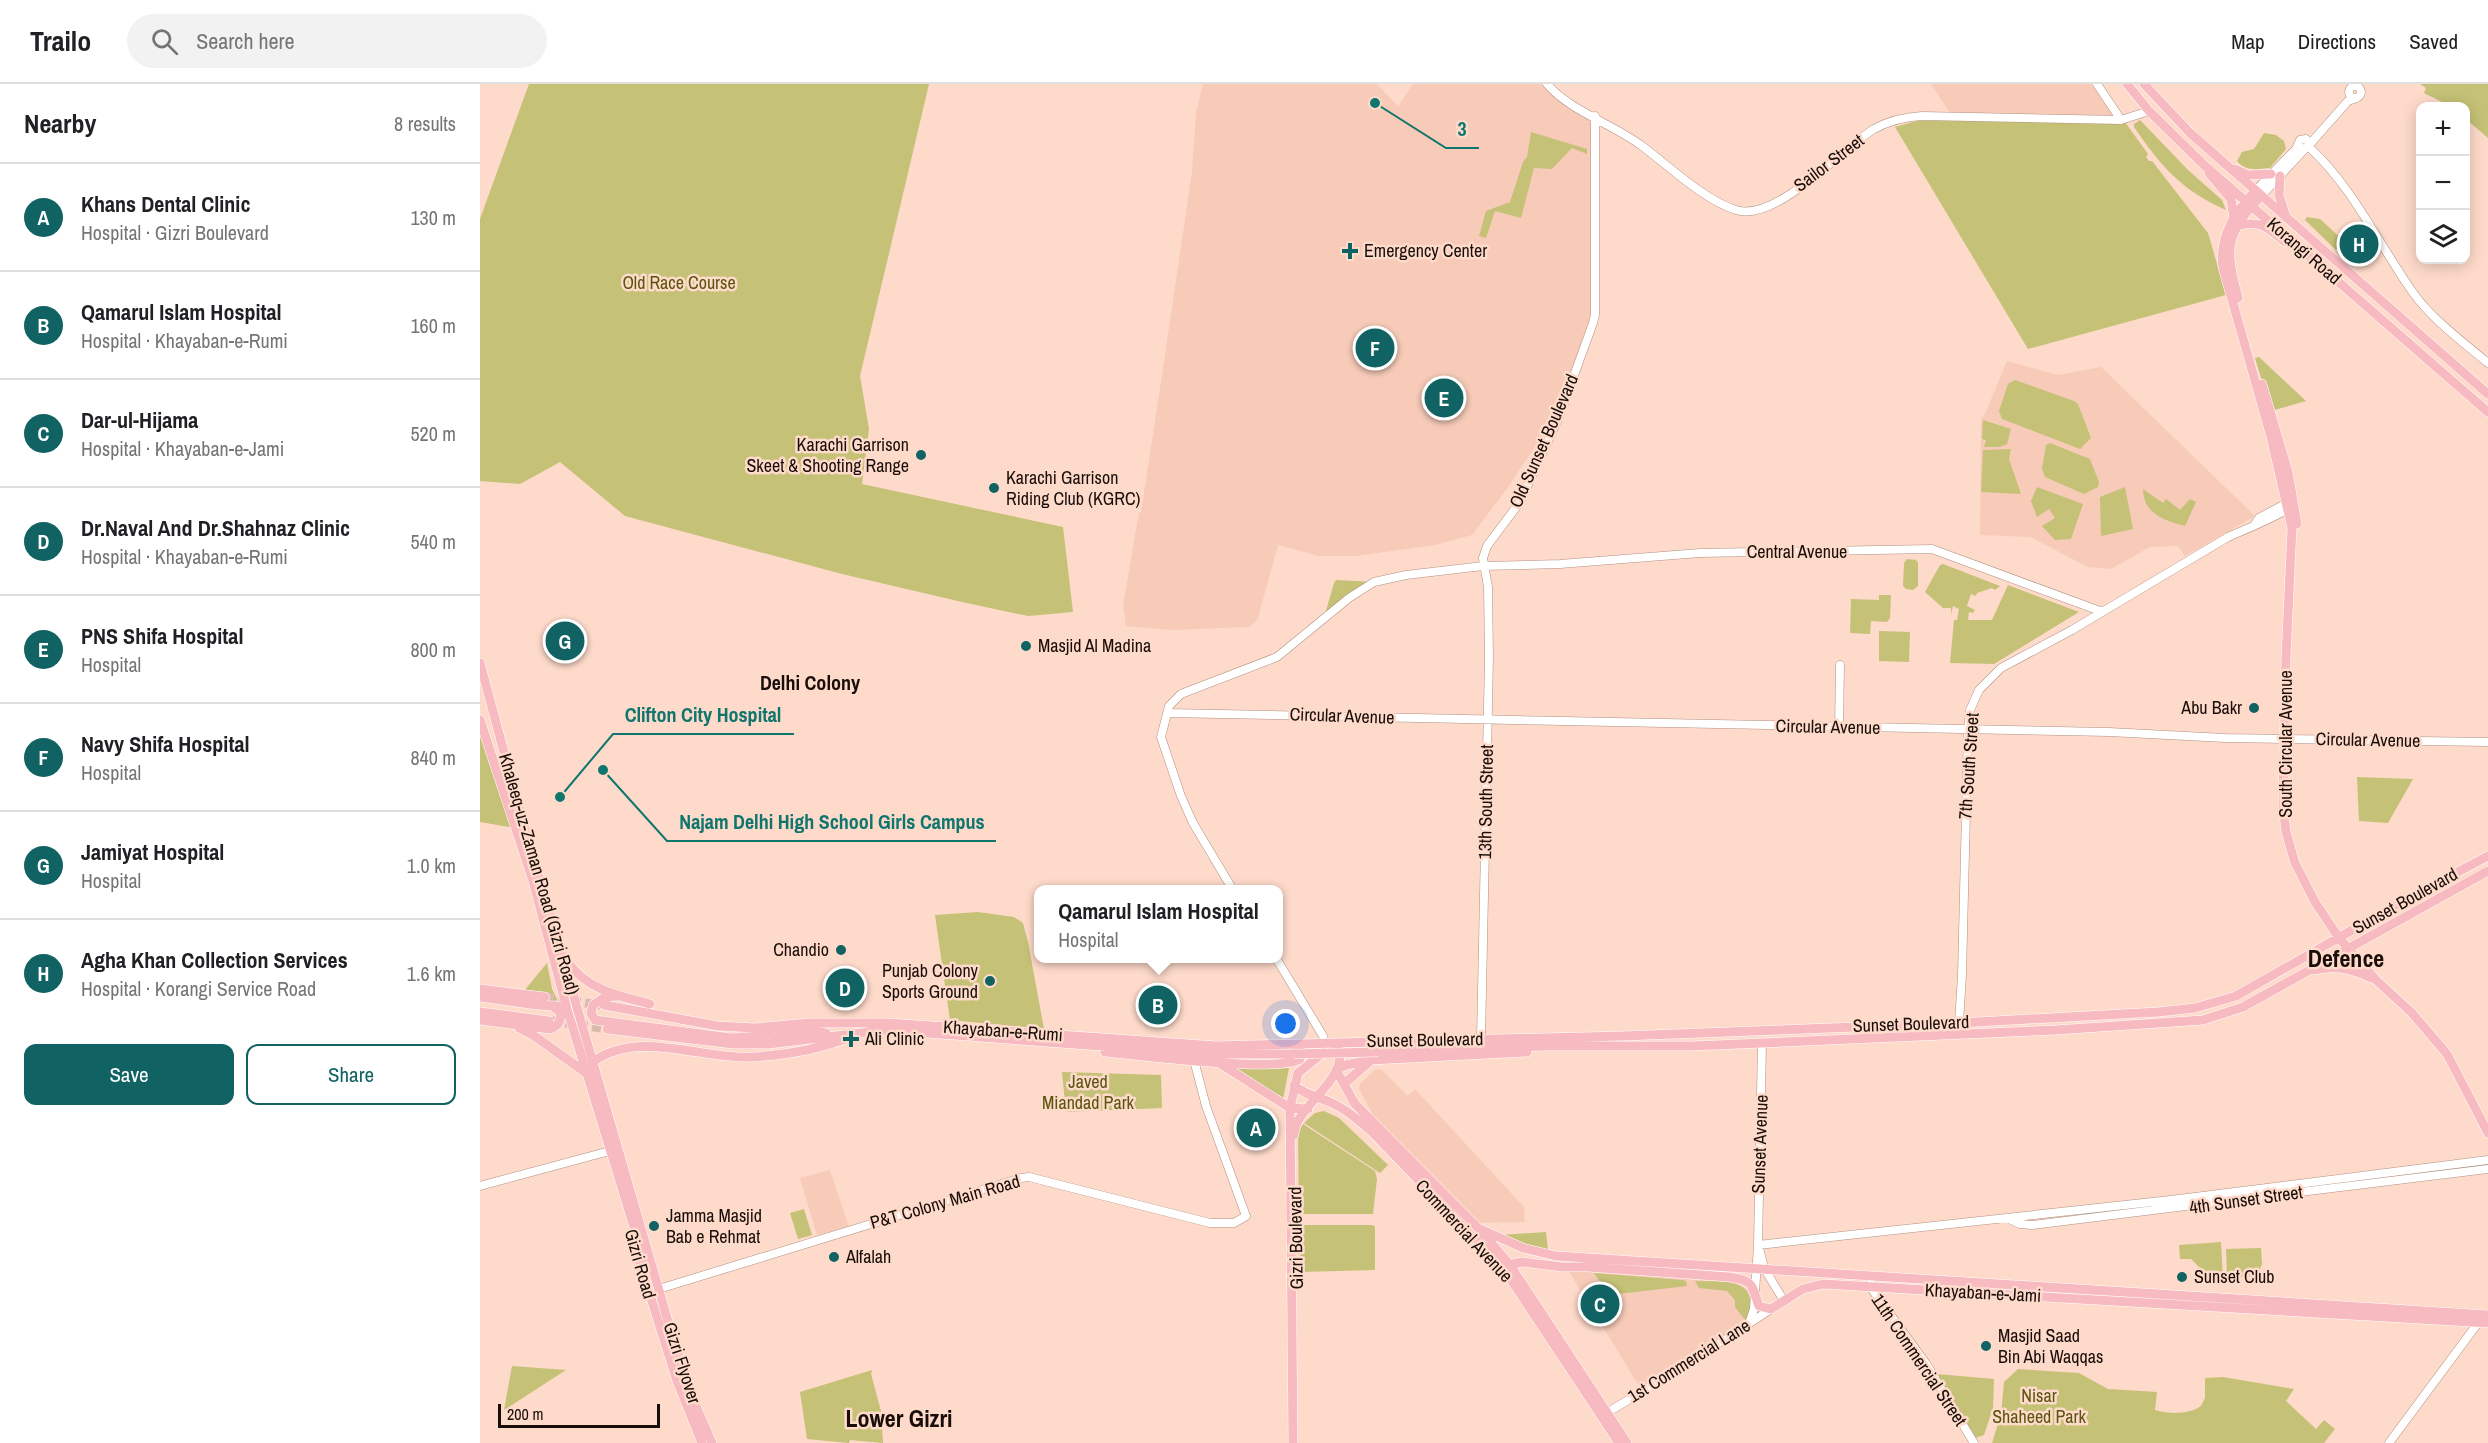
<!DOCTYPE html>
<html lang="en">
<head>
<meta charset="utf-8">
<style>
	body { margin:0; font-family:"Archivo Narrow",sans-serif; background:#f2f2f2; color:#202124 }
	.controls { position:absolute; right:18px; top:18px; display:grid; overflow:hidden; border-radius:12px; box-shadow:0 3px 15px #0003 }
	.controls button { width:54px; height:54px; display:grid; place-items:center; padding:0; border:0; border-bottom:2px solid #e0e0e0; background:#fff; color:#202124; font:30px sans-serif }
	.scale { position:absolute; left:18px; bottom:15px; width:162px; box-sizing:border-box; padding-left:6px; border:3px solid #180d08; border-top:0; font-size:16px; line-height:21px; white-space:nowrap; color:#180d08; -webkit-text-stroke:4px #fedaca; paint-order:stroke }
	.you { position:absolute; left:806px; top:940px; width:21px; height:21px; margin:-15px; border:4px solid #fff; border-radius:50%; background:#1a73e8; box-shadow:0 0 0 9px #1a73e833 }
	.badge { display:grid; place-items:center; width:39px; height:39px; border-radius:50%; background:#106263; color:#fff; font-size:20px; font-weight:700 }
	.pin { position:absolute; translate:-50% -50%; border:3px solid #fff; box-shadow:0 2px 6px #0006 }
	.popup { position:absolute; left:554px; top:801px; width:249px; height:78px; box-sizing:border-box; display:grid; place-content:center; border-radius:12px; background:#fff; filter:drop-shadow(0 2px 4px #0005); font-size:20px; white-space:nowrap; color:#757577 }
	.popup b { font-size:22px; color:#202124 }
	.popup::after { content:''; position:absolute; left:50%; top:100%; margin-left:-12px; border:12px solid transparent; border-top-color:#fff }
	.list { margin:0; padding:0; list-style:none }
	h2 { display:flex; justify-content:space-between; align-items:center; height:78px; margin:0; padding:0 24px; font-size:26px }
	h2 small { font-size:20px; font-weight:400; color:#757577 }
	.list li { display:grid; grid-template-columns:39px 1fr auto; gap:18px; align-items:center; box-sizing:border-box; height:108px; padding:0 24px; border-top:2px solid #e0e0e0 }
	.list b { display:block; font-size:22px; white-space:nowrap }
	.list p { margin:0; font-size:20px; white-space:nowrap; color:#757577 }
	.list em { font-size:20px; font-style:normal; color:#757577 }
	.actions { display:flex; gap:12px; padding:18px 24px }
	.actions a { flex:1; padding:14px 0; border:2px solid #106263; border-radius:12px; text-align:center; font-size:21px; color:#106263 }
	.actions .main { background:#106263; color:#fff }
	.icon { flex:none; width:33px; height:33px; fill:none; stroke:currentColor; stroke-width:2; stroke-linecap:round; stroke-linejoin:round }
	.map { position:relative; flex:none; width:2008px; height:1359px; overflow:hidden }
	header { display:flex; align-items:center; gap:36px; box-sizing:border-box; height:84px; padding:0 30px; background:#fff; border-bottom:2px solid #e0e0e0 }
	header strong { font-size:28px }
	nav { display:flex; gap:33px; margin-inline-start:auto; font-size:21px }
	.search { width:420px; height:54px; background:#f2f2f2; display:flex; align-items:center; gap:15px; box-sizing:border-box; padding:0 21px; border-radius:33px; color:#757577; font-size:22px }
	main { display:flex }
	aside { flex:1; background:#fff }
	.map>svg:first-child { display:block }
</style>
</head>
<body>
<header>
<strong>Trailo</strong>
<div class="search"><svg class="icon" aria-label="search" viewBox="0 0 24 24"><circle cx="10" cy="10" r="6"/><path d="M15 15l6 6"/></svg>Search here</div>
<nav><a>Map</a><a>Directions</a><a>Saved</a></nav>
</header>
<main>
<aside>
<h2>Nearby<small>8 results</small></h2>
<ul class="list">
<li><span class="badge">A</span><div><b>Khans Dental Clinic</b><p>Hospital · Gizri Boulevard</p></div><em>130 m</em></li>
<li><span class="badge">B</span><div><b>Qamarul Islam Hospital</b><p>Hospital · Khayaban-e-Rumi</p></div><em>160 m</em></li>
<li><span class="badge">C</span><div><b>Dar-ul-Hijama</b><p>Hospital · Khayaban-e-Jami</p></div><em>520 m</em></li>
<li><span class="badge">D</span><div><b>Dr.Naval And Dr.Shahnaz Clinic</b><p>Hospital · Khayaban-e-Rumi</p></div><em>540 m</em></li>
<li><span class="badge">E</span><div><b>PNS Shifa Hospital</b><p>Hospital</p></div><em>800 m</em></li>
<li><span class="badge">F</span><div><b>Navy Shifa Hospital</b><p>Hospital</p></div><em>840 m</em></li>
<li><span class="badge">G</span><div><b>Jamiyat Hospital</b><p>Hospital</p></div><em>1.0 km</em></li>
<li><span class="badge">H</span><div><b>Agha Khan Collection Services</b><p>Hospital · Korangi Service Road</p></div><em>1.6 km</em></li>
</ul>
<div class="actions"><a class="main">Save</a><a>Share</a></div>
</aside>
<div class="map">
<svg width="2008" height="1359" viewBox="0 0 2008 1359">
	<rect width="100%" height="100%" fill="#fedaca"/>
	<path fill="#f7cbb8" d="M723 0H897L918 22 933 0H1067L1115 32V231L1082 322 1026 406 992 451 955 461 876 472H839L798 461 778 534 773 540 768 543 691 546 646 542 643 522 659 428H661L681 298 712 88 716 29Z
		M1451 0H1612L1634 33 1471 30Z
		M1527 277 1578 291 1621 283 1775 432 1705 472 1698 462 1670 463 1631 485 1608 483 1550 453 1500 451 1501 335 1505 330Z
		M896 985 902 986 928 1012 935 1005 1044 1123 1045 1138 994 1139 894 1033 879 1005 880 1000Z
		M350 1086 369 1143 337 1151 320 1094Z
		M1088 1186 1254 1197 1266 1204 1271 1210 1270 1230 1267 1239 1161 1305Z"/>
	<path fill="#c5c176" d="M49 0H449L380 292 389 345 382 400 583 443 593 528 548 532 482 518 362 490 145 432 80 378 40 400 0 397V135Z
		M1940 0H2008V54L1986 35V22H1970L1944 9 1946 4Z
		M1444 35 1645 38 1668 70 1666 73 1669 77H1672L1728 149 1746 211 1548 265 1415 43Z
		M1660 36 1708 86 1742 116 1746 126C1702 107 1680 81 1654 43V40Z
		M1051 48 1107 65V70L1092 64 1072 85 1054 84 1041 134 1015 127 1006 154 999 152 1006 127 1030 118 1043 78 1047 73Z
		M1784 49 1796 51 1804 57 1806 65 1790 84C1777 85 1766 88 1757 77L1762 68 1774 65Z
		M1827 133 1840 135 1864 157 1856 166 1825 136Z
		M1779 273 1826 317 1791 327 1775 274Z
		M1535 296 1594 317 1598 320 1611 354 1600 365 1522 335 1519 327 1528 300Z
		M1503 336 1531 345 1527 360 1520 363H1504L1506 356 1502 355Z
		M1570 359 1610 375 1619 398 1618 403 1604 410 1565 393 1562 384 1566 361Z
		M1531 365 1529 375 1541 410 1501 408 1503 366Z
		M1557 403 1603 420 1591 455 1575 456 1562 442 1575 434 1569 425 1557 433 1551 417Z
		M1645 403 1653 445 1621 452 1620 413Z
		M1663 405 1683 419 1686 415 1700 426 1710 415 1716 418 1705 442C1684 436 1664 431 1663 405Z
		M1427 475 1436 476 1438 479V502L1433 506 1426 505 1423 502 1424 479Z
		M1463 480 1520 502 1515 506 1512 504 1497 509 1496 512 1491 510 1487 522 1495 526 1493 529 1489 528 1488 536H1512L1528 501 1599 528 1514 580 1470 579 1474 536H1477L1479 525 1473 522 1471 531V524H1463L1445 508 1460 481Z
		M856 496 894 498 843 537 854 499Z
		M1399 511H1411L1410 534 1407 538 1391 537 1390 550 1370 549 1371 515 1399 516Z
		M1399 547 1430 548 1429 578 1399 577Z
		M0 637 35 744 0 738Z
		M1877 693 1933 695 1908 739 1879 737Z
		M498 828 534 833 543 839 548 858 564 945 470 936 455 831Z
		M67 879 72 905 77 915 75 919H63L44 907Z
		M753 983 809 984 803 1015Z
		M582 988 681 991 682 1024 586 1028Z
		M844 1027 859 1034 908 1081 900 1089 824 1039 835 1029Z
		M823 1040 895 1087 897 1095 893 1130H819L818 1049Z
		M324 1125 332 1151 318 1155 310 1129Z
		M819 1141H893L895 1143V1186L821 1188Z
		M1066 1148 1068 1166 1047 1162 1019 1151Z
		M1741 1158 1743 1197H1733L1711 1175H1700L1699 1161Z
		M1781 1164 1782 1180 1777 1192 1747 1194 1746 1165Z
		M1114 1189 1202 1196 1206 1197 1207 1202 1129 1211Z
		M1215 1197C1232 1198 1271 1193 1270 1218 1270 1225 1269 1231 1265 1236L1255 1223V1216L1247 1207 1219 1204Z
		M32 1282 86 1286 24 1326Z
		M1538 1285 1599 1289 1628 1305 1677 1308 1675 1326C1689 1330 1708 1331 1721 1322L1725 1314V1294L1743 1293 1814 1305 1806 1317 1836 1345 1844 1336 1855 1345 1844 1359H1512L1521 1330 1524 1298Z
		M392 1286 391 1290 401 1327 403 1359 370 1356 369 1359 327 1355 320 1308Z
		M1457 1290 1514 1295 1513 1324 1504 1351 1495 1354Z"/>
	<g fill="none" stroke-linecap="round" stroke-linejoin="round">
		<path stroke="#dcbbad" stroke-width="9" stroke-dasharray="9 4.5" stroke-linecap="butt" d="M65 913 120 921
			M72 937 127 945"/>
		<g stroke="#b19081" stroke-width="9">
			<path id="minor" d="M1067 0C1090 27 1133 40 1162 62 1189 82 1224 116 1256 126 1296 139 1362 64 1394 45 1410 36 1424 33 1442 32L1641 36 1669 27
				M1617 0 1641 36
				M1869 8a6 6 0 1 1 12 0a6 6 0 1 1-12 0Z
				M1830 60 1868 17 1877 14
				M1829 63C1873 103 1899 161 1934 210 1952 235 1984 259 2008 279
				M1775 107 1816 65 1820 56 1826 55 1830 60 1825 65 1821 64 1819 60
				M1781 112 1824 66
				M1775 440 1779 434 1807 419
				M688 629 1629 648 1745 654 2008 658
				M1359 644 1360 581
				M753 806 713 739 701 712 681 653 689 622 701 610 797 573 869 514 894 498 926 491 1003 482 1080 480 1220 469 1452 465 1620 527
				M796 874 843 952
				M1479 939 1482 891 1488 646 1490 626 1499 606 1521 584 1592 546 1748 453C1769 444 1789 436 1808 425
				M1001 955 1009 573 1008 503 1003 474 1007 462 1040 418 1079 333 1113 239 1115 231V32
				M0 1102 126 1068
				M1527 1134 1540 1140 1552 1141 2008 1085
				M1278 1161 1691 1116 2008 1076
				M1280 1168 1284 1184 1304 1217
				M1391 1192V1204L1447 1281 1494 1359
				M182 1204 541 1094 549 1093 730 1139H754L766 1132 726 1022 714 976
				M1269 1240 1274 1225 1278 1161 1282 959
				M1123 1331 1197 1287 1291 1225
				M1909 1359 1998 1239"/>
		</g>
		<g stroke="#fff" stroke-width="10">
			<path id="major" d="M1647 0 1669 27 1724 81 2008 328
				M1664 0 1710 49 2008 310
				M1755 85 1768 91 1791 90
				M1729 89 1751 115 1754 135
				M1800 92 1799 111 1805 130
				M1775 107C1754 129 1739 153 1743 184L1791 353 1812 444 1806 573 1803 721 1806 748 1815 779 1835 818 1859 854 1896 896 1931 928 1967 970 2008 1049
				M1759 141C1784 137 1786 143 1805 158
				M1758 214C1745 164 1744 152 1781 112
				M1782 300 1808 388 1817 440
				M0 579 38 720 189 1241 212 1313 232 1359
				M0 636 53 797 87 925 165 1179
				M87 877C107 906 138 912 170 920
				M1835 886C1854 881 1874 885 1891 894
				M0 905 65 913
				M137 912 125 913 113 921 111 929 115 936 251 954 331 947 346 949
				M0 913 57 921 78 922
				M124 921 238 942 275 944 329 939H408L736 962 1142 952 1479 939 1678 928 1715 924 1756 912 1916 821 2008 772
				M0 928 69 937
				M0 936 70 945C78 942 82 937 80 928L74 923
				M39 944 53 951 109 991
				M127 945 253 960H288L407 946 729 970H814
				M625 968C658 971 799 989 820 975L822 968 819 965
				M898 968 1065 962H1212L1576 946 1723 936 1763 923 2008 787
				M114 977C160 945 222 976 273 973 305 971 343 964 373 952
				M739 979 810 1024 828 1025
				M856 986 875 1020 998 1144 1030 1181 1147 1359
				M856 986 866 981 891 976 1047 968
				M864 1000 889 978
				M814 1001C825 1011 839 1013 852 1019 867 1026 878 1036 891 1047L1024 1185 1139 1359
				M814 1051C815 1021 870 996 858 963
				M998 1144 1043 1164 1076 1172 2008 1231
				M158 1173 197 1297 222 1359
				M1024 1185 1033 1180 1042 1178 1082 1183H1108L1249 1193C1275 1197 1271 1201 1279 1222L1291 1225 1323 1205 1343 1200 2008 1239
				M813 1359 810 1024 818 989 844 968"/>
		</g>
		<use href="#minor" stroke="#fff" stroke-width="8"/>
		<use href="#major" stroke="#f8bac1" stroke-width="9"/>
		<g stroke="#fff" stroke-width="10" stroke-linecap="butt">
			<path id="major-bridge" d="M814 970 898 968"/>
		</g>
		<use href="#major-bridge" stroke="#f8bac1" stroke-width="9"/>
	</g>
	<g fill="#106263" stroke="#fedaca" stroke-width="2">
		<path d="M867 158h6v6h6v6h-6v6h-6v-6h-6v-6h6z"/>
		<circle cx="441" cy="371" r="6"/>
		<circle cx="514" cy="404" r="6"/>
		<circle cx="546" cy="562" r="6"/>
		<circle cx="1774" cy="624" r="6"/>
		<circle cx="361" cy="866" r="6"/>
		<circle cx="510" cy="897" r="6"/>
		<path d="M368 946h6v6h6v6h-6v6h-6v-6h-6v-6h6z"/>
		<circle cx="174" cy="1142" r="6"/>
		<circle cx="354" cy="1173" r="6"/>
		<circle cx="1702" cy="1193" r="6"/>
		<circle cx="1506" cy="1262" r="6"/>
	</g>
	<g text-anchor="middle" stroke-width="5" stroke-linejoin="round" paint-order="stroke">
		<g font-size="18" fill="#180d08" stroke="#fedaca">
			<text transform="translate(1349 79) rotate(-37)" y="6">Sailor Street</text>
			<text transform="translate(1824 167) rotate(41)" y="6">Korangi Road</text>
			<text transform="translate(1064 357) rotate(-66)" y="6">Old Sunset Boulevard</text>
			<text x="1317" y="474">Central Avenue</text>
			<text transform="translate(862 632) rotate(2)" y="6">Circular Avenue</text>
			<text transform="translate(1348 643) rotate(1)" y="6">Circular Avenue</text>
			<text transform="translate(1888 656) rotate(1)" y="6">Circular Avenue</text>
			<text transform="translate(1806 660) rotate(-90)" y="6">South Circular Avenue</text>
			<text transform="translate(1489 682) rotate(-86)" y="6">7th South Street</text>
			<text transform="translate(1006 718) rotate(-89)" y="6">13th South Street</text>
			<text transform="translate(59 790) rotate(74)" y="6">Khaleeq-uz-Zaman Road (Gizri Road)</text>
			<text transform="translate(1925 817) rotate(-29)" y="6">Sunset Boulevard</text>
			<text transform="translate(1431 940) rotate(-2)" y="6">Sunset Boulevard</text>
			<text transform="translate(523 947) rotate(4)" y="6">Khayaban-e-Rumi</text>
			<text transform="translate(945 956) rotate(-1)" y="6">Sunset Boulevard</text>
			<text transform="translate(1280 1060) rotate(-88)" y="6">Sunset Avenue</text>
			<text transform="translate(1766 1116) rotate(-8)" y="6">4th Sunset Street</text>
			<text transform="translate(465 1118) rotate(-16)" y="6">P&amp;T Colony Main Road</text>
			<text transform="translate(984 1147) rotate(47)" y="6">Commercial Avenue</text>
			<text transform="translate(816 1154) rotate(-91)" y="6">Gizri Boulevard</text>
			<text transform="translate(160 1180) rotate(74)" y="6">Gizri Road</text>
			<text transform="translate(1503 1209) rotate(3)" y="6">Khayaban-e-Jami</text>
			<text transform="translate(1439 1276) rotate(56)" y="6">11th Commercial Street</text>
			<text transform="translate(1209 1277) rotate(-32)" y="6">1st Commercial Lane</text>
			<text transform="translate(202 1279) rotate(72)" y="6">Gizri Flyover</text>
		</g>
		<g font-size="18" fill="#180d08" stroke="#fedaca" text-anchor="start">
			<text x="884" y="173">Emergency Center</text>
			<text x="429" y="367" text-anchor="end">Karachi Garrison<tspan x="429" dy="21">Skeet &amp; Shooting Range</tspan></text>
			<text x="526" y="400">Karachi Garrison<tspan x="526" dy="21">Riding Club (KGRC)</tspan></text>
			<text x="558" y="568">Masjid Al Madina</text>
			<text x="1762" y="630" text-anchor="end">Abu Bakr</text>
			<text x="349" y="872" text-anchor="end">Chandio</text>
			<text x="498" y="893" text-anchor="end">Punjab Colony<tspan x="498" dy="21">Sports Ground</tspan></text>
			<text x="385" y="961">Ali Clinic</text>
			<text x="186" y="1138">Jamma Masjid<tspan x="186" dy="21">Bab e Rehmat</tspan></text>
			<text x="366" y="1179">Alfalah</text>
			<text x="1714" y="1199">Sunset Club</text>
			<text x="1518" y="1258">Masjid Saad<tspan x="1518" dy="21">Bin Abi Waqqas</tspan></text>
		</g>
		<g font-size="18" fill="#59540e" stroke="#fedaca">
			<text x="199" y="205">Old Race Course</text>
			<text x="608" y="1004">Javed<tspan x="608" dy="21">Miandad Park</tspan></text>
			<text x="1559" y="1318">Nisar<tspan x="1559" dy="21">Shaheed Park</tspan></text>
		</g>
		<g font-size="20" font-weight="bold" fill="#180d08" stroke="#fedaca">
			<text x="330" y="606">Delhi Colony</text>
		</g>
		<g font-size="24" font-weight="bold" fill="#180d08" stroke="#fedaca">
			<text x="1866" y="883">Defence</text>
			<text x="419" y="1343">Lower Gizri</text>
		</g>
	</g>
	<path fill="none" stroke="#0f766e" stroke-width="2" d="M895 19L966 64H999M80 713L133 650H314M123 686L187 757H516"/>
	<g fill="#0f766e" stroke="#fedaca" stroke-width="2">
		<circle cx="895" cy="19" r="6"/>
		<circle cx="80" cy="713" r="6"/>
		<circle cx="123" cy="686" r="6"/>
	</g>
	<g font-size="20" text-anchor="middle" font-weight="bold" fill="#0f766e" stroke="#fedaca" stroke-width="5" stroke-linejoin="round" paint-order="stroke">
		<text x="982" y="52">3</text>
		<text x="223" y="638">Clifton City Hospital</text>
		<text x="352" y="745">Najam Delhi High School Girls Campus</text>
	</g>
</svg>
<div class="controls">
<button>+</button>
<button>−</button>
<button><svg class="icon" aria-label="layers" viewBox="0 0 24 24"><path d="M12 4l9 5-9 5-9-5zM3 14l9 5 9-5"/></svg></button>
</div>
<div class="scale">200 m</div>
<div class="you"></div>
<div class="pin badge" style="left:776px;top:1044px">A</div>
<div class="pin badge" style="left:678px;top:921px">B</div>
<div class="popup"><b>Qamarul Islam Hospital</b>Hospital</div>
<div class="pin badge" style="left:1120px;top:1220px">C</div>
<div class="pin badge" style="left:365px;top:904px">D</div>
<div class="pin badge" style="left:964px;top:314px">E</div>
<div class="pin badge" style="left:895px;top:264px">F</div>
<div class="pin badge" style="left:85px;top:557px">G</div>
<div class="pin badge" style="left:1879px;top:160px">H</div>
</div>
</main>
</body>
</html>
